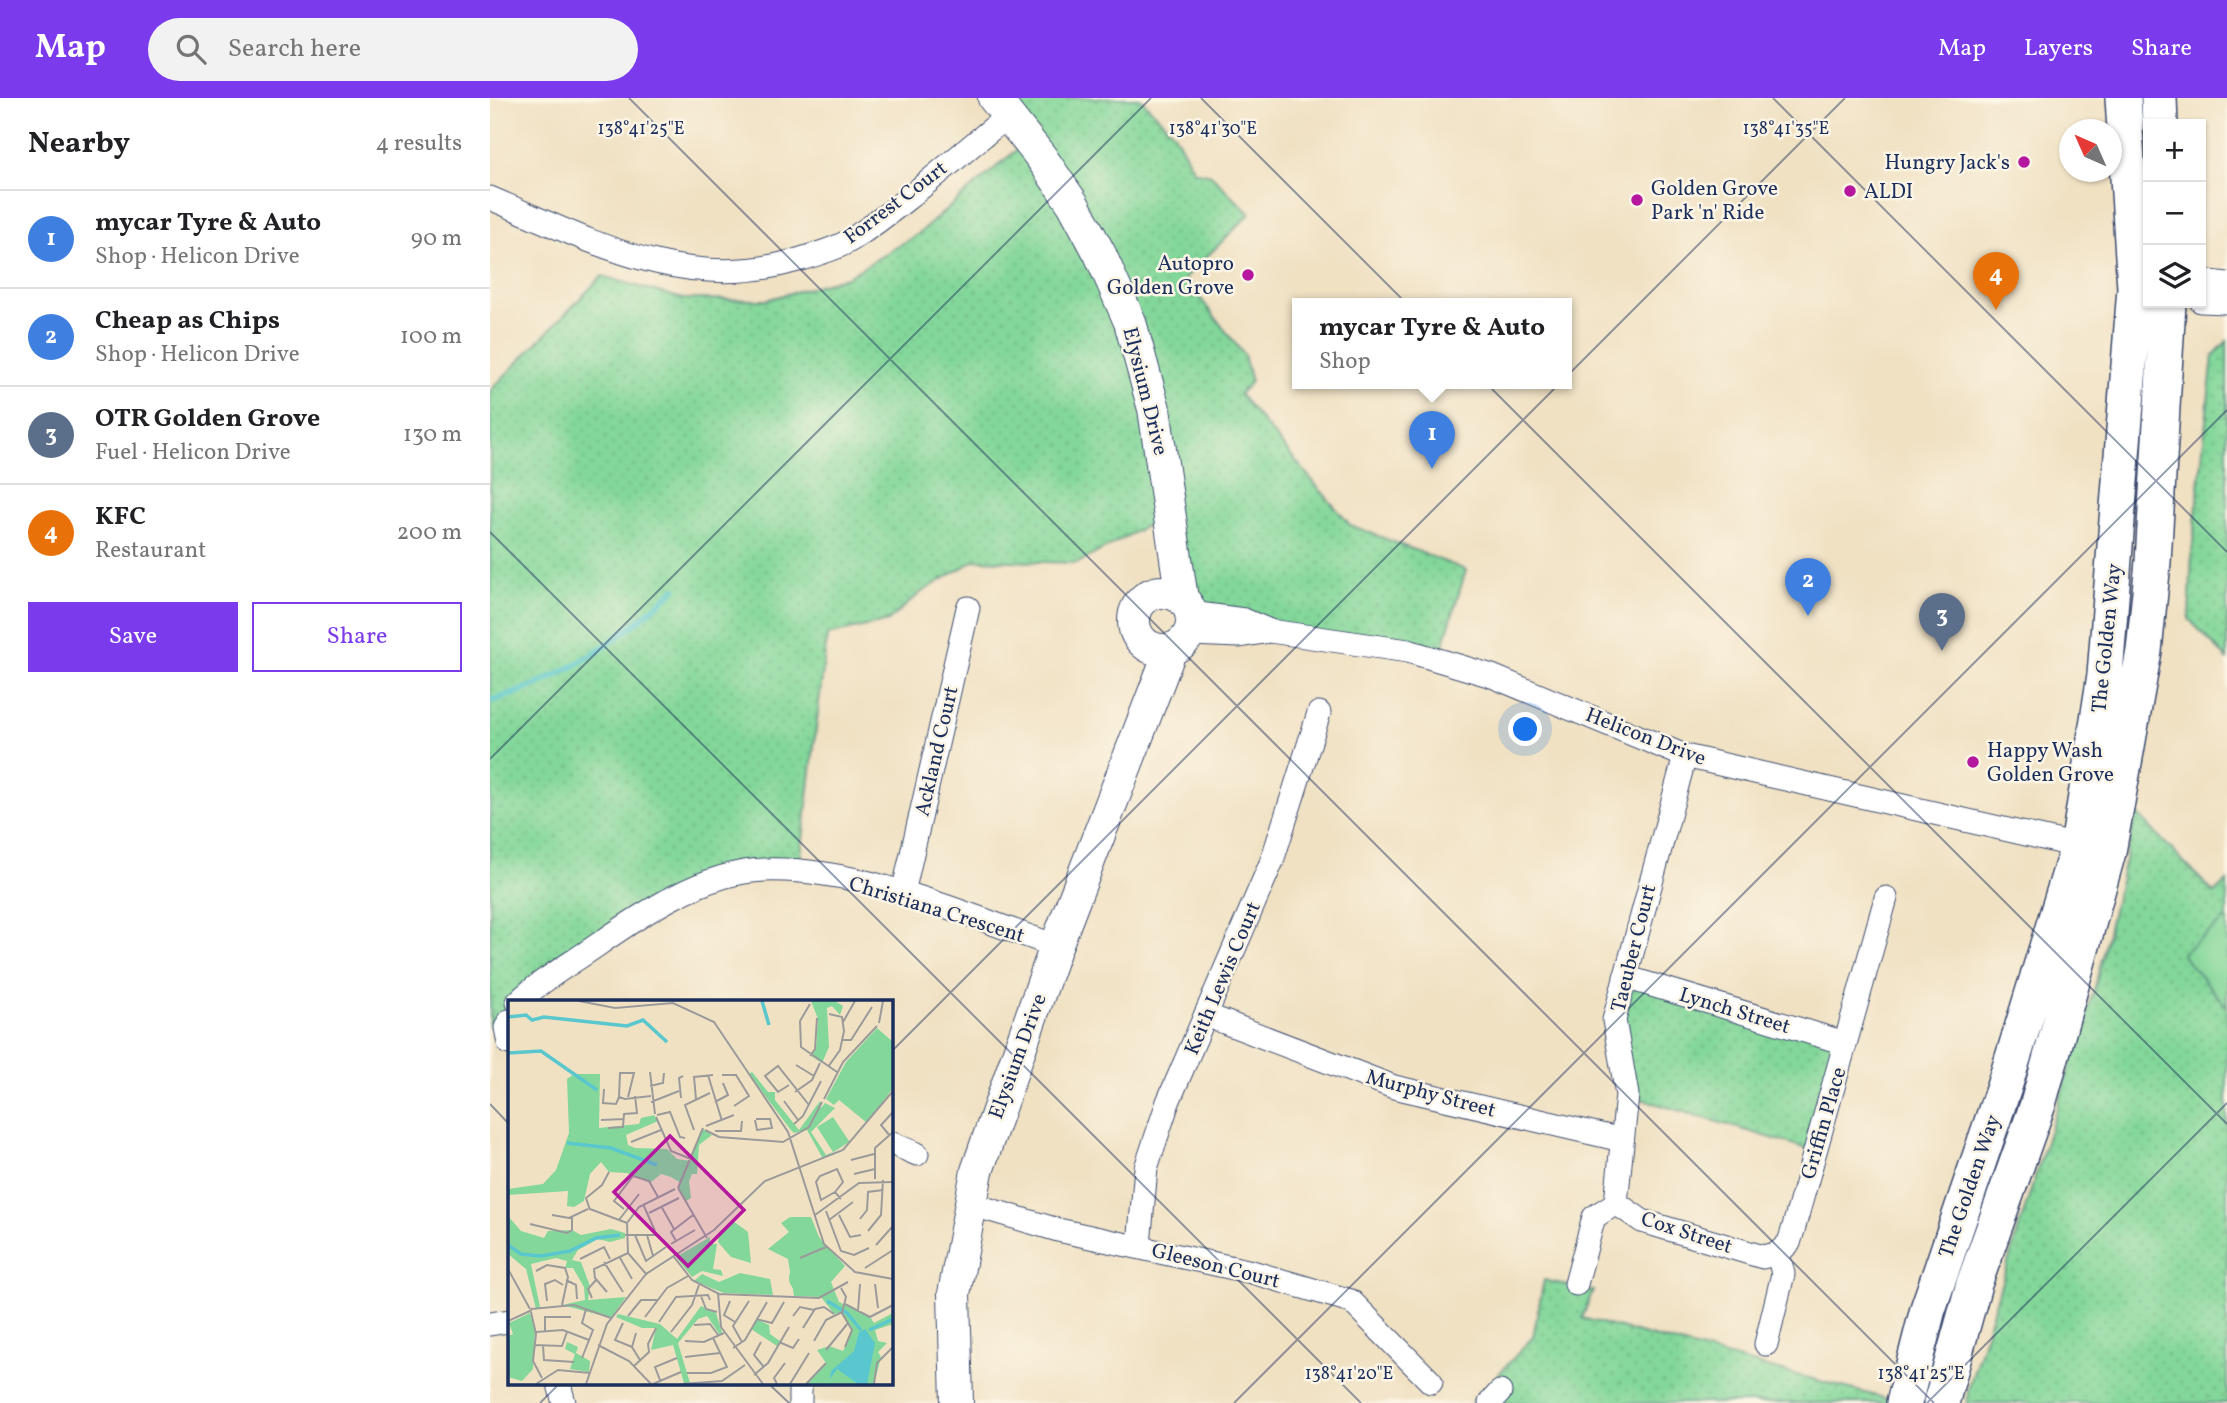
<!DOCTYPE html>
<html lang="en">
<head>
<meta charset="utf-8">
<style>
	body { margin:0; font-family:Vollkorn,serif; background:#f2f2f2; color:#202124 }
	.controls { position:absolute; right:21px; top:21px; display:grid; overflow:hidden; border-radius:0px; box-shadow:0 2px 5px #0004 }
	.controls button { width:63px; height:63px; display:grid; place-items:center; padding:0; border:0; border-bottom:2px solid #e0e0e0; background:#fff; color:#202124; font:35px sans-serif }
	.compass { position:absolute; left:1569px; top:21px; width:63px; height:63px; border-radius:50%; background:#fff; box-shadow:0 2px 5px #0004; rotate:315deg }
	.you { position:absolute; left:1036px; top:632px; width:24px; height:24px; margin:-18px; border:5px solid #fff; border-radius:50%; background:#1a73e8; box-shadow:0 0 0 10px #1a73e833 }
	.badge { display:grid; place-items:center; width:46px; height:46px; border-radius:50%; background:#7c3aed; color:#fff; font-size:23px; font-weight:700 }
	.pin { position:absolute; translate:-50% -58px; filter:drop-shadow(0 2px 4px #0008) }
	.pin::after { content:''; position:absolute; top:37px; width:24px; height:21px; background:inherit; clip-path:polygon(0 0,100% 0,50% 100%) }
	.popup { position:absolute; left:802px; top:200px; width:280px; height:91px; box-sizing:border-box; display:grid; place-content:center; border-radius:0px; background:#fff; filter:drop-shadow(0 2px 5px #0005); font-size:23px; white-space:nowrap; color:#757577 }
	.popup b { font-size:26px; color:#202124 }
	.popup::after { content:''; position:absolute; left:50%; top:100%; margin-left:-14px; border:14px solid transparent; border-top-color:#fff }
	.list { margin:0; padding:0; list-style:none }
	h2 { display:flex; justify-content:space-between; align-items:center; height:91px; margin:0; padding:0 28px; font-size:30px }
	h2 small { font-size:23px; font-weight:400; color:#757577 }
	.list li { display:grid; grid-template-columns:46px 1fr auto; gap:21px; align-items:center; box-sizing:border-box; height:98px; padding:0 28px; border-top:2px solid #e0e0e0 }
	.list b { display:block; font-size:26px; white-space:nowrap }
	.list p { margin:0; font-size:23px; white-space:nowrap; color:#757577 }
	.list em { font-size:23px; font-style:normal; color:#757577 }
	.actions { display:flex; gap:14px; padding:21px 28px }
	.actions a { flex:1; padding:16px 0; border:2px solid #7c3aed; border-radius:0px; text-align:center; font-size:24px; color:#7c3aed }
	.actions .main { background:#7c3aed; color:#fff }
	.icon { flex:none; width:38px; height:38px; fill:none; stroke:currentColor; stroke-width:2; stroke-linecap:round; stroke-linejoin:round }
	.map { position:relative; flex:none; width:1737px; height:1305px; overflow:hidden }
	header { display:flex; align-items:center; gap:42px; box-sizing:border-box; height:98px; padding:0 35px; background:#7c3aed; color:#fff }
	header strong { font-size:33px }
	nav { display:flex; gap:38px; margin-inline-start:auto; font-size:24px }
	.search { width:490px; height:63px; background:#f2f2f2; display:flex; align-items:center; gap:18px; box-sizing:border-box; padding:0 24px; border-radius:38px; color:#757577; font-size:26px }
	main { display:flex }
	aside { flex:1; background:#fff }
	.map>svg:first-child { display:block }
</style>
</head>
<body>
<header>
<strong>Map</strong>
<div class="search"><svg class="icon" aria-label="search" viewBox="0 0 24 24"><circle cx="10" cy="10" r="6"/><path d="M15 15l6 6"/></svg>Search here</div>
<nav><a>Map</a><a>Layers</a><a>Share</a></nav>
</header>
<main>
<aside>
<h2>Nearby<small>4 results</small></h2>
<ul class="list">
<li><span class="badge" style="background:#3f7fe0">1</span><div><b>mycar Tyre &amp; Auto</b><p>Shop · Helicon Drive</p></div><em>90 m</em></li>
<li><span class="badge" style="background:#3f7fe0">2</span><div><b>Cheap as Chips</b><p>Shop · Helicon Drive</p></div><em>100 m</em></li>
<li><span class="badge" style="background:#5c6f8a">3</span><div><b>OTR Golden Grove</b><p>Fuel · Helicon Drive</p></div><em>130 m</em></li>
<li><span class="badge" style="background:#e8710a">4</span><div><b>KFC</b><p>Restaurant</p></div><em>200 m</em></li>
</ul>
<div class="actions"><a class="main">Save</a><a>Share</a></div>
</aside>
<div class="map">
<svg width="1737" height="1305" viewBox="0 0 1737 1305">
	<defs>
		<pattern id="green-dots" width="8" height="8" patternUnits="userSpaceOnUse" patternTransform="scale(1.75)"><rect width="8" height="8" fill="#83d79a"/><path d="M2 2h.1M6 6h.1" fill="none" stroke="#71b987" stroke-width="1.8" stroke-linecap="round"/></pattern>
	</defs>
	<rect width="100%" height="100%" fill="#fcf5e5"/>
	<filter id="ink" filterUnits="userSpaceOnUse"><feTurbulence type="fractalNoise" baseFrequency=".0143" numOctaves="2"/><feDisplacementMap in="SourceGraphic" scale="14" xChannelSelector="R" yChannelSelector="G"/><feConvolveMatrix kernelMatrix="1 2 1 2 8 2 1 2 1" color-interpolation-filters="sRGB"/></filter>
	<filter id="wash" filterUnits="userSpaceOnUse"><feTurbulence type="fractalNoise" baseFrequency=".00686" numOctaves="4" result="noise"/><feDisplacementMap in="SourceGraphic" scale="28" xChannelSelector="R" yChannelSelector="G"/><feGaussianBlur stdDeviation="1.57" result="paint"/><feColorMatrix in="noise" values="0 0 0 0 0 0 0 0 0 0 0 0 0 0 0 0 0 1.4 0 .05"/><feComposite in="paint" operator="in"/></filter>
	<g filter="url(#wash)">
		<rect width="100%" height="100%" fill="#f0e1c3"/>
		<path fill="url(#green-dots)" stroke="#4f837c" stroke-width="2" d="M504 0H650L684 35 704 73 721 77 760 116 695 180 754 257 761 284 749 296 860 427 976 472 949 561 701 515 677 416 588 465 485 462 430 495 398 523 337 537 309 775 229 781 19 904V923L16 930 0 929V293L112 178 193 201 276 202 357 179 428 136 537 43Z
			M1737 243V561L1699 521 1702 454 1723 258Z
			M1646 715 1724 795 1737 783V1305H1477L1478 1292 1606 885Z
			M1135 879 1355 945 1325 1053 1137 997 1124 922Z
			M1054 1182 1103 1193 1092 1220 1413 1305H982L1043 1239Z"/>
		<path fill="#83d79a" stroke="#4f837c" stroke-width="2" d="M1737 820V909L1691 856Z"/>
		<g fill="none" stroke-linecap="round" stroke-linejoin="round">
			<path stroke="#59c7cd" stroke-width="6" d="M0 603C71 584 132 540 185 491"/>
		</g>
	</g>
	<g filter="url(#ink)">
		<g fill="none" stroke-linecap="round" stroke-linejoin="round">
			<g stroke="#3b4a6d" stroke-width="25">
				<path id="street" d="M0 100C99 142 194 195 304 163 324 157 347 151 364 140 418 104 467 58 518 18
					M1711 183 1737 186
					M1711 203 1737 204
					M701 515 754 522 780 533 918 553 1002 578 1195 658 1601 751
					M700 536 749 538 780 533
					M1195 658 1124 922 1137 997 1126 1105 1152 1123 1273 1159 1288 1155
					M413 795 478 510
					M1135 879 1355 945
					M28 904C50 883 80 866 106 848 153 815 214 774 274 772 371 769 476 817 566 848
					M716 917 904 989 1132 1042
					M19 923 16 930 19 945
					M401 1045 427 1056
					M480 1106 568 1132 762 1174 861 1203 941 1284
					M649 1147 656 1070 678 1004 782 763 829 615
					M1288 1155 1299 1145 1303 1132 1396 800
					M1086 1186 1104 1119 1126 1105
					M0 1226 19 1223
					M1276 1246 1293 1176 1288 1155
					M69 1286 74 1305
					M310 1286V1305
					M1000 1305 1010 1294"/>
			</g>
			<g stroke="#3b4a6d" stroke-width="34">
				<path id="secondary" d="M504 0 551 59 583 106 610 156 640 224 664 311 692 501
					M644 523a29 29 0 1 1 58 0a29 29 0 1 1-58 0Z
					M467 1305 464 1196 487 1073 566 848 681 551"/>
			</g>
			<g stroke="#3b4a6d" stroke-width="38">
				<path id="primary" d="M1669 0 1670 26
					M1414 1305 1438 1211 1514 989 1588 749 1615 577 1645 190 1633 0
					M1451 1305 1484 1186 1548 1006 1618 754 1654 553 1663 464 1678 205"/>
			</g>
			<use href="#street" stroke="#fff" stroke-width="23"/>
			<use href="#secondary" stroke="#fff" stroke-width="32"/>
			<use href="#primary" stroke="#fff" stroke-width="35"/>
		</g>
	</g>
	<path fill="none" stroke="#1b2f5e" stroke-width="2" stroke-opacity="0.45" d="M139 0 1444 1305M711 0 1737 1026M1283 0 1737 454M0 434 871 1305M0 661 661 0M401 954 1355 0M0 1006 19 1026M279 1286 299 1305M50 1305 69 1286M744 1305 1737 312M1437 1305 1737 1005"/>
	<g fill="#b5179e" stroke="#fcf5e5" stroke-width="2.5">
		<circle cx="1534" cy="64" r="7"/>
		<circle cx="1360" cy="93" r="7"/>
		<circle cx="1147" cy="102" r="7"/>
		<circle cx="758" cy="177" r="7"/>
		<circle cx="1483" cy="664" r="7"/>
	</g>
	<g text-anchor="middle" stroke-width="5" stroke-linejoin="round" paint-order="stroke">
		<g font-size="21" fill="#1b2f5e" stroke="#fcf5e5" text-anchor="start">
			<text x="1520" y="71" text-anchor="end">Hungry Jack's</text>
			<text x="1161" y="97">Golden Grove<tspan x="1161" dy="24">Park 'n' Ride</tspan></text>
			<text x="1374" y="100">ALDI</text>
			<text x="744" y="172" text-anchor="end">Autopro<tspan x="744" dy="24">Golden Grove</tspan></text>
			<text x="1497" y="659">Happy Wash<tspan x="1497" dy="24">Golden Grove</tspan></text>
		</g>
		<g font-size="21" fill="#1b2f5e" stroke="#fcf5e5">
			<text transform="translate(405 104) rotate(-37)" y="7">Forrest Court</text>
			<text transform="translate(656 293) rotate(76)" y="7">Elysium Drive</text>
			<text transform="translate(1616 540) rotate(-84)" y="7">The Golden Way</text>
			<text transform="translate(1156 638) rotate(21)" y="7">Helicon Drive</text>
			<text transform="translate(446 653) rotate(-77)" y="7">Ackland Court</text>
			<text transform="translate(447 811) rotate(17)" y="7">Christiana Crescent</text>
			<text transform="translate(1143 850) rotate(-76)" y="7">Taeuber Court</text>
			<text transform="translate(732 880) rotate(-67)" y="7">Keith Lewis Court</text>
			<text transform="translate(1245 912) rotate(17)" y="7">Lynch Street</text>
			<text transform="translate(527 958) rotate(-70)" y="7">Elysium Drive</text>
			<text transform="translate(941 995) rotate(15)" y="7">Murphy Street</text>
			<text transform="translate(1333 1025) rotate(-74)" y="7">Griffin Place</text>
			<text transform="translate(1479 1088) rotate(-71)" y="7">The Golden Way</text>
			<text transform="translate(1197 1134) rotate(18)" y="7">Cox Street</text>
			<text transform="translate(726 1167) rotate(14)" y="7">Gleeson Court</text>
		</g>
	</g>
	<g transform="translate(18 902)">
		<rect width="385" height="385" fill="#f0e1c3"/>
		<path d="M327 1 335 6 332 15 324 6 319 8 321 47 314 63 303 56 308 49 310 19 303 1ZM369 28 385 42V88L359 123 331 100 326 105 318 99 338 62ZM244 72 260 92H267V100L291 130 312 101 313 108 317 103 327 108 303 132 318 155 325 152 309 127 325 117 341 141 350 136 315 159 299 130 286 133 282 129 241 74ZM66 74H92L91 128 131 124 133 118 146 115 150 121 118 135 120 145 127 148 159 149 169 159 183 161 192 132 195 129 204 135 191 145 189 174H184L181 181 183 198 178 201 170 188 173 183 163 177 153 174 142 183 119 173 101 172 93 162 82 174 76 201 66 207 59 206 60 191 0 195V189L35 184 48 170 61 133 59 79ZM0 216 13 231 36 238 40 231 64 230 73 235 103 229 117 233V238L102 242 90 239 70 250 64 260 73 262 82 286 80 300 118 297 103 318 54 305 77 300 76 287 65 268H57L59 261 48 258 23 264 32 307 28 309 18 269 0 254ZM282 217H303L311 237 337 266 323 282 331 302 362 317 366 323 385 313V324L367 330 370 341 379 343 370 352 373 357 366 384H298L318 363 309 350 321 346 335 351 344 330 334 312 326 314 313 297 286 296 280 259 260 249 281 232 273 223ZM225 221 240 232 243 263 223 257 210 242 212 231ZM202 237V244H209L205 269 213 270 215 276 194 271 184 277 168 257ZM232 273 262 279 265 295 216 293 186 281 194 274 211 282ZM193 306 208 313 214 332 212 335 199 316 190 319 170 343 182 383H176L165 345 143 350 148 328H134L108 317 110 314 152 324 169 339ZM22 313 27 331 25 369 14 381 0 377V336L5 334 1 323ZM248 319 261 325 262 334 272 341 269 346 243 329ZM59 342 70 347 68 353 82 361 81 372 62 369 67 354 57 349Z" fill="#83d79a"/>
		<path d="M281 236a13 13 0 1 1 26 0a13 13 0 1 1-26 0ZM214 242a12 12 0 1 1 24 0a12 12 0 1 1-24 0ZM308 266a10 10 0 1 1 20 0a10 10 0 1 1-20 0ZM281 278a15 15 0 1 1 30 0a15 15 0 1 1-30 0ZM12 335 19 351 12 361 0 365V337Z" fill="#83d79a"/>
		<path d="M357 329 367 343 359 384H350L329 369 322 379 323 371 346 351 351 332Z" fill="#59c7cd"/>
		<path fill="none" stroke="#59c7cd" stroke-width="3.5" d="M254 1 261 25M0 17 18 15 24 20 36 17 119 26 135 20 159 42M0 53 33 51 89 90M59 143 103 148 149 165M0 245 13 254 33 256 62 251 88 238 112 235M319 301 339 313 353 330M361 330 385 319"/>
		<path fill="none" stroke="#9b9a9b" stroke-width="2" d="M71 1 107 8 165 3 206 22 280 132 316 244 347 272 385 279M302 4 292 21 293 47 329 72M335 22 347 1M371 23 375 1M335 40H343L364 7M302 56 307 49 309 18M288 65 306 76M320 67 332 50 336 31 334 17 321 14M142 72 147 114M200 75 214 121M214 75H228L241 96 226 106M281 85 270 92 257 76 270 66 301 105M142 86 155 83 156 73M96 89 95 103 108 104 111 97M287 92 304 80 312 63M120 97 126 73H112L111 97 117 99 143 96M173 98 171 78 175 76M188 99 186 77 205 75M316 99 335 62 369 26M276 101 290 120M143 102 171 91M207 102 220 95 215 83M149 115 162 112 172 137 177 138M148 117 163 151 183 159M93 120 116 119M247 120 249 130 264 128 262 119H248M286 124 295 116 313 81M198 126 226 115M100 128 115 127 116 114 129 113 127 96M186 130 177 105 202 93M197 130 211 137 275 142 301 127 314 102M207 131H233L234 121M382 136 373 125 385 112M123 142 153 130M343 160 366 154M346 174 367 169M367 179V148L385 132M170 188 195 128M170 188 199 238M327 192 335 182 329 169 312 176 308 182 313 200 327 192 333 199M135 204 147 231M153 206 166 229M82 209 119 223M116 209 106 201 125 176 141 181 150 197M82 210 78 198 94 185 101 172M318 211 333 251 346 255 361 248M141 213 171 198M44 215 61 218 80 209M307 215 351 183 385 182M331 215 342 237 353 235M352 219 359 210 360 192 375 190M111 220 131 194M321 220 345 202M22 224 59 233 64 230V217M360 231 373 215 375 180M117 235H150M127 235 138 261 158 247M139 235 145 256M168 241 163 232 185 215M163 244 187 230M368 245 385 226M111 256 124 279M166 257 184 280 211 294 311 298 340 282M292 258 318 247M72 259 96 247 102 259M96 262 115 292M357 268 385 250M0 269 22 309M28 271 39 265 57 268 60 277 54 305M139 275 120 253 119 223 131 207 167 189M58 280 68 285 69 299M367 284 370 308M333 288 338 297 334 313 344 330 337 347M99 292 87 278 86 269 120 253M210 293 213 327 255 384M193 296 198 309 209 312M84 298 80 289 88 280M39 301 37 284 47 280 55 285M222 301 216 315 227 322M337 304 362 317 385 305M23 309 66 305 103 318M350 311 352 284M23 312 28 334 25 361 34 378M120 316 133 300H149M285 316 292 307 306 310M137 317 159 288 180 276M248 319 264 323 276 302M0 321 24 310M151 322 168 297 200 295 202 300M115 323 107 340 124 347M186 325 202 324 211 336M295 328 307 309 316 307 326 314M37 331V317H63M28 332 55 330 81 340M163 332 184 305 191 285M128 333 124 347 132 360M177 341 196 342 216 333M306 341 318 320 334 312M234 342 225 326 241 301M253 342 246 355 255 366M271 342 285 348 291 339M26 345 54 346 59 332M90 345 121 361 143 384M35 346 36 360 66 362M225 348 237 340 259 302M318 350 340 323M177 357 212 353M74 358 85 330 74 323 78 309M126 366 141 352 140 344 148 328M179 373H203L219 367 205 338M246 375 260 363 281 327M152 380 147 367 169 358M28 384 50 370 82 373M78 384 99 324 138 274 206 230 257 181 335 150 385 91M145 384 173 372M174 384 214 381 237 365M269 384 266 378 277 363M282 384 301 353M298 384 318 363M366 384 369 363 385 347"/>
		<path fill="#b5179e" fill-opacity="0.15" stroke="#b5179e" stroke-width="3.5" d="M162 136 236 210 180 266 106 192Z"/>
		<rect width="385" height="385" fill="none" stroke="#1b2f5e" stroke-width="3.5"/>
	</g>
	<g font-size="18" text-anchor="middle" fill="#1b2f5e" stroke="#fcf5e5" stroke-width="5" stroke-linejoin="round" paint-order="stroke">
		<text x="151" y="36">138°41'25"E</text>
		<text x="723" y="36">138°41'30"E</text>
		<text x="1296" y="36">138°41'35"E</text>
		<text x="859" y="1281">138°41'20"E</text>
		<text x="1431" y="1281">138°41'25"E</text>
	</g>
</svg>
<div class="controls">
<button>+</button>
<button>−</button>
<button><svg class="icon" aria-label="layers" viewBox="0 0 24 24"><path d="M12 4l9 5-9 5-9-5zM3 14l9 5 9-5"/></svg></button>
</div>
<svg class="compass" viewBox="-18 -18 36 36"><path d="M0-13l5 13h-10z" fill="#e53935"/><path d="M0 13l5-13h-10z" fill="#757577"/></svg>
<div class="you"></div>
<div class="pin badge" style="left:942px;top:371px;background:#3f7fe0">1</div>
<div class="popup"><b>mycar Tyre &amp; Auto</b>Shop</div>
<div class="pin badge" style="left:1318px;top:518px;background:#3f7fe0">2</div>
<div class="pin badge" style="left:1452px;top:553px;background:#5c6f8a">3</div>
<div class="pin badge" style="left:1506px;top:212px;background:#e8710a">4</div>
</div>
</main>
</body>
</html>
